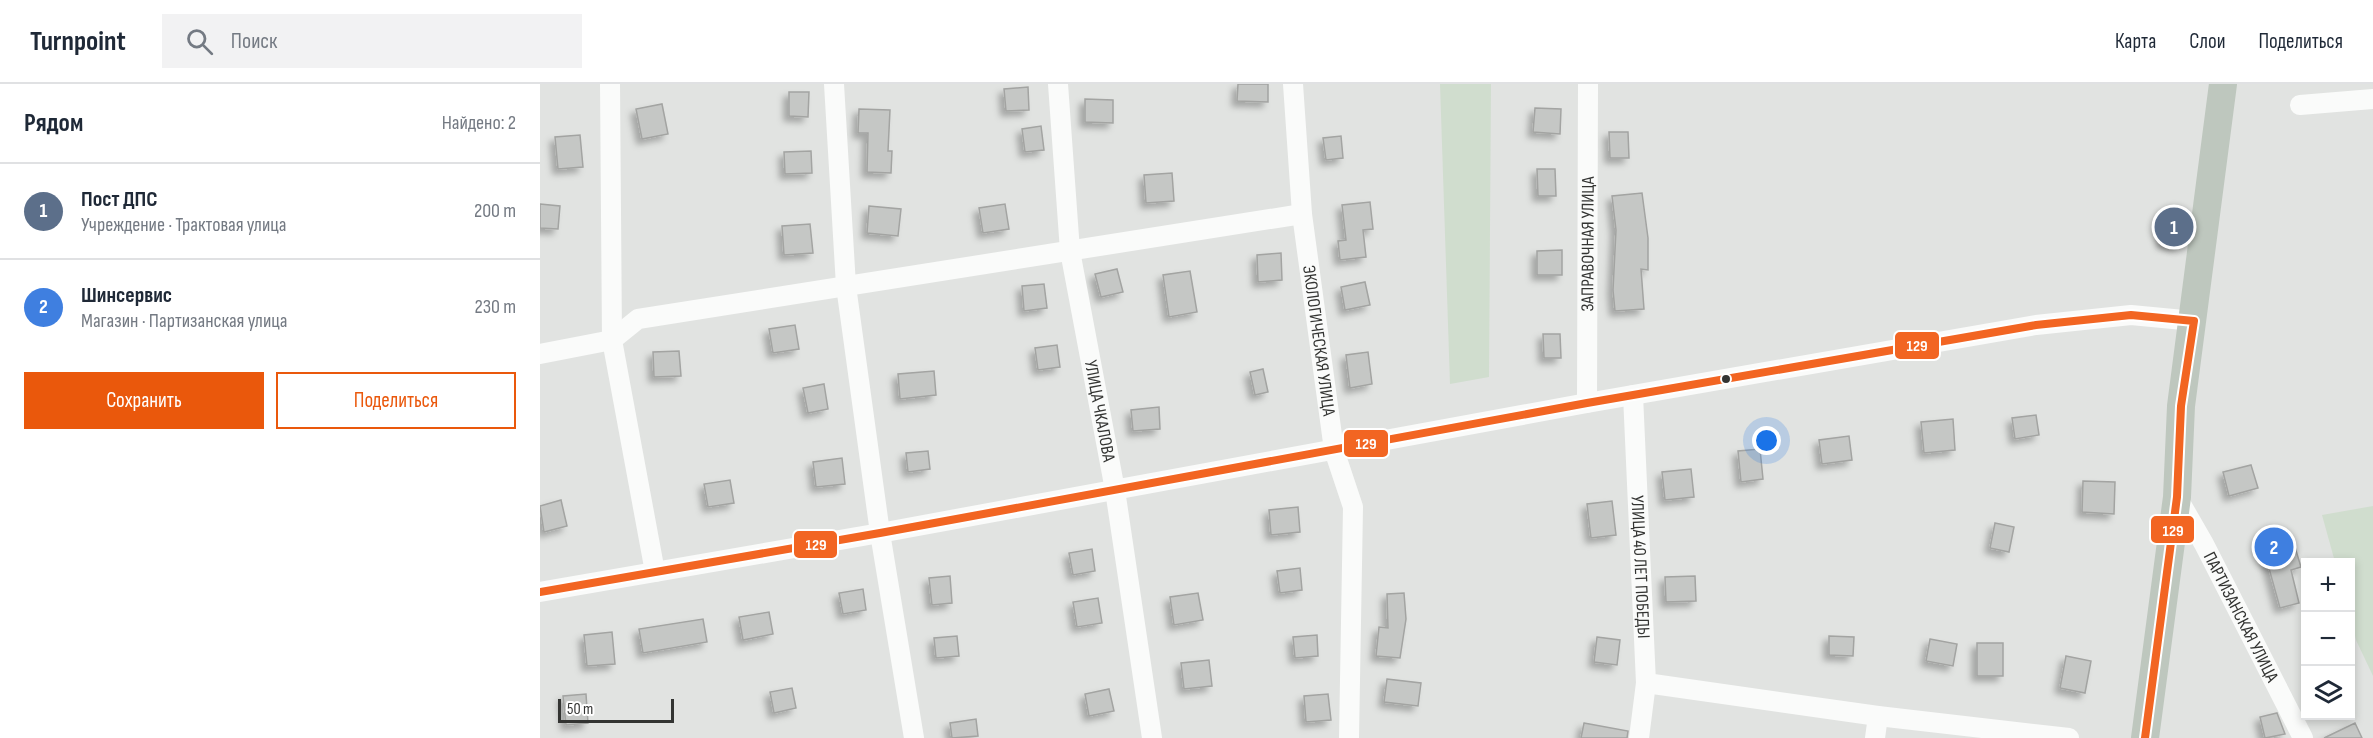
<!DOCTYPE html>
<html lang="ru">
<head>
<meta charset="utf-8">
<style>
	body { margin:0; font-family:"Sofia Sans Condensed",sans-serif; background:#f2f2f3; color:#1f2937 }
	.controls { position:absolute; right:18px; bottom:18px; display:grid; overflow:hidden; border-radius:0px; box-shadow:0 3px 9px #0003 }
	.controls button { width:54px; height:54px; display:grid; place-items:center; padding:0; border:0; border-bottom:2px solid #e0e1e3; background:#fff; color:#1f2937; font:30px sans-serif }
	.scale { position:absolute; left:18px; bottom:15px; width:116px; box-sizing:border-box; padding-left:6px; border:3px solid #333432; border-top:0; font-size:16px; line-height:21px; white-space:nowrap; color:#333432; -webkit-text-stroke:4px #fff; paint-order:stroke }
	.you { position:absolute; left:1227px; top:357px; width:21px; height:21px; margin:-15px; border:4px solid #fff; border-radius:50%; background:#1a73e8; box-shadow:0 0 0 9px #1a73e833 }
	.badge { display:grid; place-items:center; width:39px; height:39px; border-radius:50%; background:#ea580c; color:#fff; font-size:20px; font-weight:700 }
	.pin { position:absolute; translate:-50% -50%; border:3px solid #fff; box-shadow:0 2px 6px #0006 }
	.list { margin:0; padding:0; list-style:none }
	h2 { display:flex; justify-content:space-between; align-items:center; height:78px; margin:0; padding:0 24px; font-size:26px }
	h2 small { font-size:20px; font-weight:400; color:#747a83 }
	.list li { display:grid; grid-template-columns:39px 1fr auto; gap:18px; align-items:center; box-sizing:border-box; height:96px; padding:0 24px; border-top:2px solid #e0e1e3 }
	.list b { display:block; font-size:22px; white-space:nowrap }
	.list p { margin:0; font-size:20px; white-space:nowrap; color:#747a83 }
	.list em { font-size:20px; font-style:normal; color:#747a83 }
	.actions { display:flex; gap:12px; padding:18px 24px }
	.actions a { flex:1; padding:14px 0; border:2px solid #ea580c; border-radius:0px; text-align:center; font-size:21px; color:#ea580c }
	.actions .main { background:#ea580c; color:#fff }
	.icon { flex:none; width:33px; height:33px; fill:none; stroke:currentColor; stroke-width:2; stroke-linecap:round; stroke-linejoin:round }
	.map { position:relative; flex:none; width:1833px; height:654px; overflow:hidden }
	header { display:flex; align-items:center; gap:36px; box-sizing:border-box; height:84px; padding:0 30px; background:#fff; border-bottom:2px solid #e0e1e3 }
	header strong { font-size:28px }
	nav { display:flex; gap:33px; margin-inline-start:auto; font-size:21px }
	.search { width:420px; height:54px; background:#f2f2f3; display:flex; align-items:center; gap:15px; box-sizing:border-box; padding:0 21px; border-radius:0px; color:#747a83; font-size:22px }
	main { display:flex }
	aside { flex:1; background:#fff }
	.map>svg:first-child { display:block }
</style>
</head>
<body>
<header>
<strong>Turnpoint</strong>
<div class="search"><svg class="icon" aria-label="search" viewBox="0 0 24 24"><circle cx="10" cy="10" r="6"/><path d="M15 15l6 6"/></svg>Поиск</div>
<nav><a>Карта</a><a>Слои</a><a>Поделиться</a></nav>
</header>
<main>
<aside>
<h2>Рядом<small>Найдено: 2</small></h2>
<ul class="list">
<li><span class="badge" style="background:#5c6f8a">1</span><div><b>Пост ДПС</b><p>Учреждение · Трактовая улица</p></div><em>200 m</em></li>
<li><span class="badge" style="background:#3f7fe0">2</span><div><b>Шинсервис</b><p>Магазин · Партизанская улица</p></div><em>230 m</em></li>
</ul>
<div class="actions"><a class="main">Сохранить</a><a>Поделиться</a></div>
</aside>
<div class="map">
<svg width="1833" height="654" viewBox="0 0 1833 654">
	<defs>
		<filter id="shadow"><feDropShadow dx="-5" dy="5" stdDeviation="3" flood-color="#0004"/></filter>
	</defs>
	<rect width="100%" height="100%" fill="#e1e3e1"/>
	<path fill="#d0ddce" d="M900 0H951L949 293 910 300Z
		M1833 422V592L1816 556 1811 536 1810 478H1795L1782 431Z"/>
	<path fill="#c5c7c5" stroke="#a3a4a2" stroke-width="1.5" filter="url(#shadow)" d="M698 0H728V18L697 17Z
		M488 3 489 26 466 27 464 5Z
		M249 8H269L268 33 249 32Z
		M545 15 573 16V39L545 38Z
		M122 20 128 50 102 55 96 25Z
		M995 24 1021 25 1020 50 993 48Z
		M319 25 350 26 348 67H352L351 89 327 88 328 49H318Z
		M501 42 504 66 485 68 482 45Z
		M1069 48H1088L1089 74H1070Z
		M40 51 43 83 18 85 15 53Z
		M801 52 803 74 786 76 783 54Z
		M271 67 272 89 245 90 244 68Z
		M997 85H1015L1016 112H998Z
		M632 89 634 117 606 119 604 91Z
		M1102 109 1108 154V186L1101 185 1104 225 1075 227 1073 206 1076 146 1072 112Z
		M830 118 833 145 823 146 826 173 800 176 798 157 806 156 802 121Z
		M0 120 20 122 18 145 0 144Z
		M465 120 469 145 443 149 439 124Z
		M329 122 361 125 358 152 327 149Z
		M1626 125 1642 127 1638 161 1622 159Z
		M270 140 273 169 244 171 242 142Z
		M1022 166V191H997V167Z
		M741 169 742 196 718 198 717 171Z
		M577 185 583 208 561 213 555 190Z
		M650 187 657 228 629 233 623 191Z
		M825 198 830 221 805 226 801 203Z
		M504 200 507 224 484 227 482 202Z
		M255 241 259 265 233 269 229 245Z
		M1003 250H1020L1021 274H1004Z
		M517 261 520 283 498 286 495 264Z
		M139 267 141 292 114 293 113 268Z
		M828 268 832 300 810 304 806 271Z
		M723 285 728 308 715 311 710 288Z
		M394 287 396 311 360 315 358 290Z
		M284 300 288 325 268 329 263 304Z
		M619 323 620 345 593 347 591 326Z
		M1496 331 1499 351 1475 355 1472 334Z
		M1413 335 1415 366 1384 369 1381 338Z
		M1309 352 1312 376 1282 380 1279 356Z
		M1220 365 1223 395 1201 398 1198 367Z
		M388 367 390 385 368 388 366 369Z
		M302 374 305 400 276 403 273 378Z
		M1711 381 1718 404 1689 412 1683 388Z
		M1151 385 1154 413 1125 416 1122 388Z
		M190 396 194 419 168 423 164 400Z
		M1543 397 1575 398 1574 430 1542 428Z
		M21 416 27 442 4 448 0 422Z
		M1072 417 1076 451 1051 454 1047 420Z
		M758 423 760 448 731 451 729 426Z
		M1455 439 1474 443 1469 468 1450 464Z
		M1751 450 1761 483 1751 486 1759 519 1740 524 1722 459Z
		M552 465 555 487 533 491 529 469Z
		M760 484 762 506 740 509 737 487Z
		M410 492 412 519 392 521 389 494Z
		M1155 492 1156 517 1126 518 1125 493Z
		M323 505 326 526 303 530 299 509Z
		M658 509 663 536 634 541 630 513Z
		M864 509 866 535 860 574 836 572 839 543 848 544 847 510Z
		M558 514 562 539 537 543 533 518Z
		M229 528 233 550 203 556 199 533Z
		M163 535 167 558 103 569 99 545Z
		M72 548 75 580 47 582 44 551Z
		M777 551 778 572 755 574 753 553Z
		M417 552 419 572 396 574 394 554Z
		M1289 552 1314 553 1313 572 1289 571Z
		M1057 553 1080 556 1077 581 1054 578Z
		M1390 555 1417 560 1413 582 1386 577Z
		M1437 559H1463V592H1437Z
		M1526 572 1551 577 1545 609 1520 604Z
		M669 576 672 602 644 605 641 579Z
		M847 595 881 599 878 622 844 618Z
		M252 604 256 624 234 629 230 608Z
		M569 605 574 627 549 632 545 610Z
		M46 610 48 639 26 641 23 612Z
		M788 610 791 636 766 638 764 612Z
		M1737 629 1745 650 1725 654 1720 633Z
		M436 635 438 652 412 654 410 639Z
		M1044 639 1088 647 1087 654H1041Z
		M1815 639 1822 654H1784Z"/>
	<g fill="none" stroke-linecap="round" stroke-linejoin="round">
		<g stroke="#fafbfa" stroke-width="20">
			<path d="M70 0 72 256 115 488"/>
			<path d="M294 0 306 202 340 449 374 654"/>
			<path id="s1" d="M518 0 530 167 575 406 612 654"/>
			<path id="s2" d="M753 0 762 130 794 366 813 423 809 654"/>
			<path d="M1760 21 1833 15"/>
			<path d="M0 270 72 256 98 235 762 130"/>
			<path id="s3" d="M1093 311 1106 599 1099 654"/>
			<path id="s4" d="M1047 319 1048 0"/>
			<path id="s5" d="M1637 413 1664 460 1763 654"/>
			<path d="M0 508 340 449 1047 319 1496 241 1591 231 1654 237"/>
			<path d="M1106 599 1338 632 1529 654"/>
			<path d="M1335 654 1338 632"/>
		</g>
		<path stroke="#bec7be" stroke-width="28" d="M1605 654 1637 413 1641 322 1683 0"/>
		<g stroke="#fff" stroke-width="12">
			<path id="bus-1" d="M0 508 340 449 1047 319 1496 241 1591 231 1654 237
				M1605 654 1637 413 1641 322 1654 237"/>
		</g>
		<use href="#bus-1" stroke="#f26522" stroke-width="8"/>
	</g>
	<circle fill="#333432" stroke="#fff" stroke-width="2" cx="1186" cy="295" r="5"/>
	<g text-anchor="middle" stroke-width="4.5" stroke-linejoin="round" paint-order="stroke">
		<g font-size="18" fill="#333432" stroke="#fff">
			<text dy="6" stroke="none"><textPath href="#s4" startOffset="159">ЗАПРАВОЧНАЯ УЛИЦА</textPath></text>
			<text dy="6" stroke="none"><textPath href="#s2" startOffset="258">ЭКОЛОГИЧЕСКАЯ УЛИЦА</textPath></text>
			<text dy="6" stroke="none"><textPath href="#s1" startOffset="330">УЛИЦА ЧКАЛОВА</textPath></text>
			<text dy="6" stroke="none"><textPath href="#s3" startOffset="172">УЛИЦА 40 ЛЕТ ПОБЕДЫ</textPath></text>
			<text dy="6" stroke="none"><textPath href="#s5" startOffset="136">ПАРТИЗАНСКАЯ УЛИЦА</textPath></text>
		</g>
	</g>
	<g stroke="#fff" stroke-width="2">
		<rect x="1354" y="247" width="46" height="29" rx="6" fill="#f26522"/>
		<rect x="803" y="345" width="46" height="29" rx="6" fill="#f26522"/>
		<rect x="1610" y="431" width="45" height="29" rx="6" fill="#f26522"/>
		<rect x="253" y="446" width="45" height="29" rx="6" fill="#f26522"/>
	</g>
	<g font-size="16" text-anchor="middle" font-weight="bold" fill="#fff">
		<text x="1377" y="267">129</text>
		<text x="826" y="365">129</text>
		<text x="1633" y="452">129</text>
		<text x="276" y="466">129</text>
	</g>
</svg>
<div class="controls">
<button>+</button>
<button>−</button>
<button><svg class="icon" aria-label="layers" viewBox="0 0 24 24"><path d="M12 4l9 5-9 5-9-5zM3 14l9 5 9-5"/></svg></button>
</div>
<div class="scale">50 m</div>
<div class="you"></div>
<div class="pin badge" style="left:1634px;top:143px;background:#5c6f8a">1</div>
<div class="pin badge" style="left:1734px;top:463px;background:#3f7fe0">2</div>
</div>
</main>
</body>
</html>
